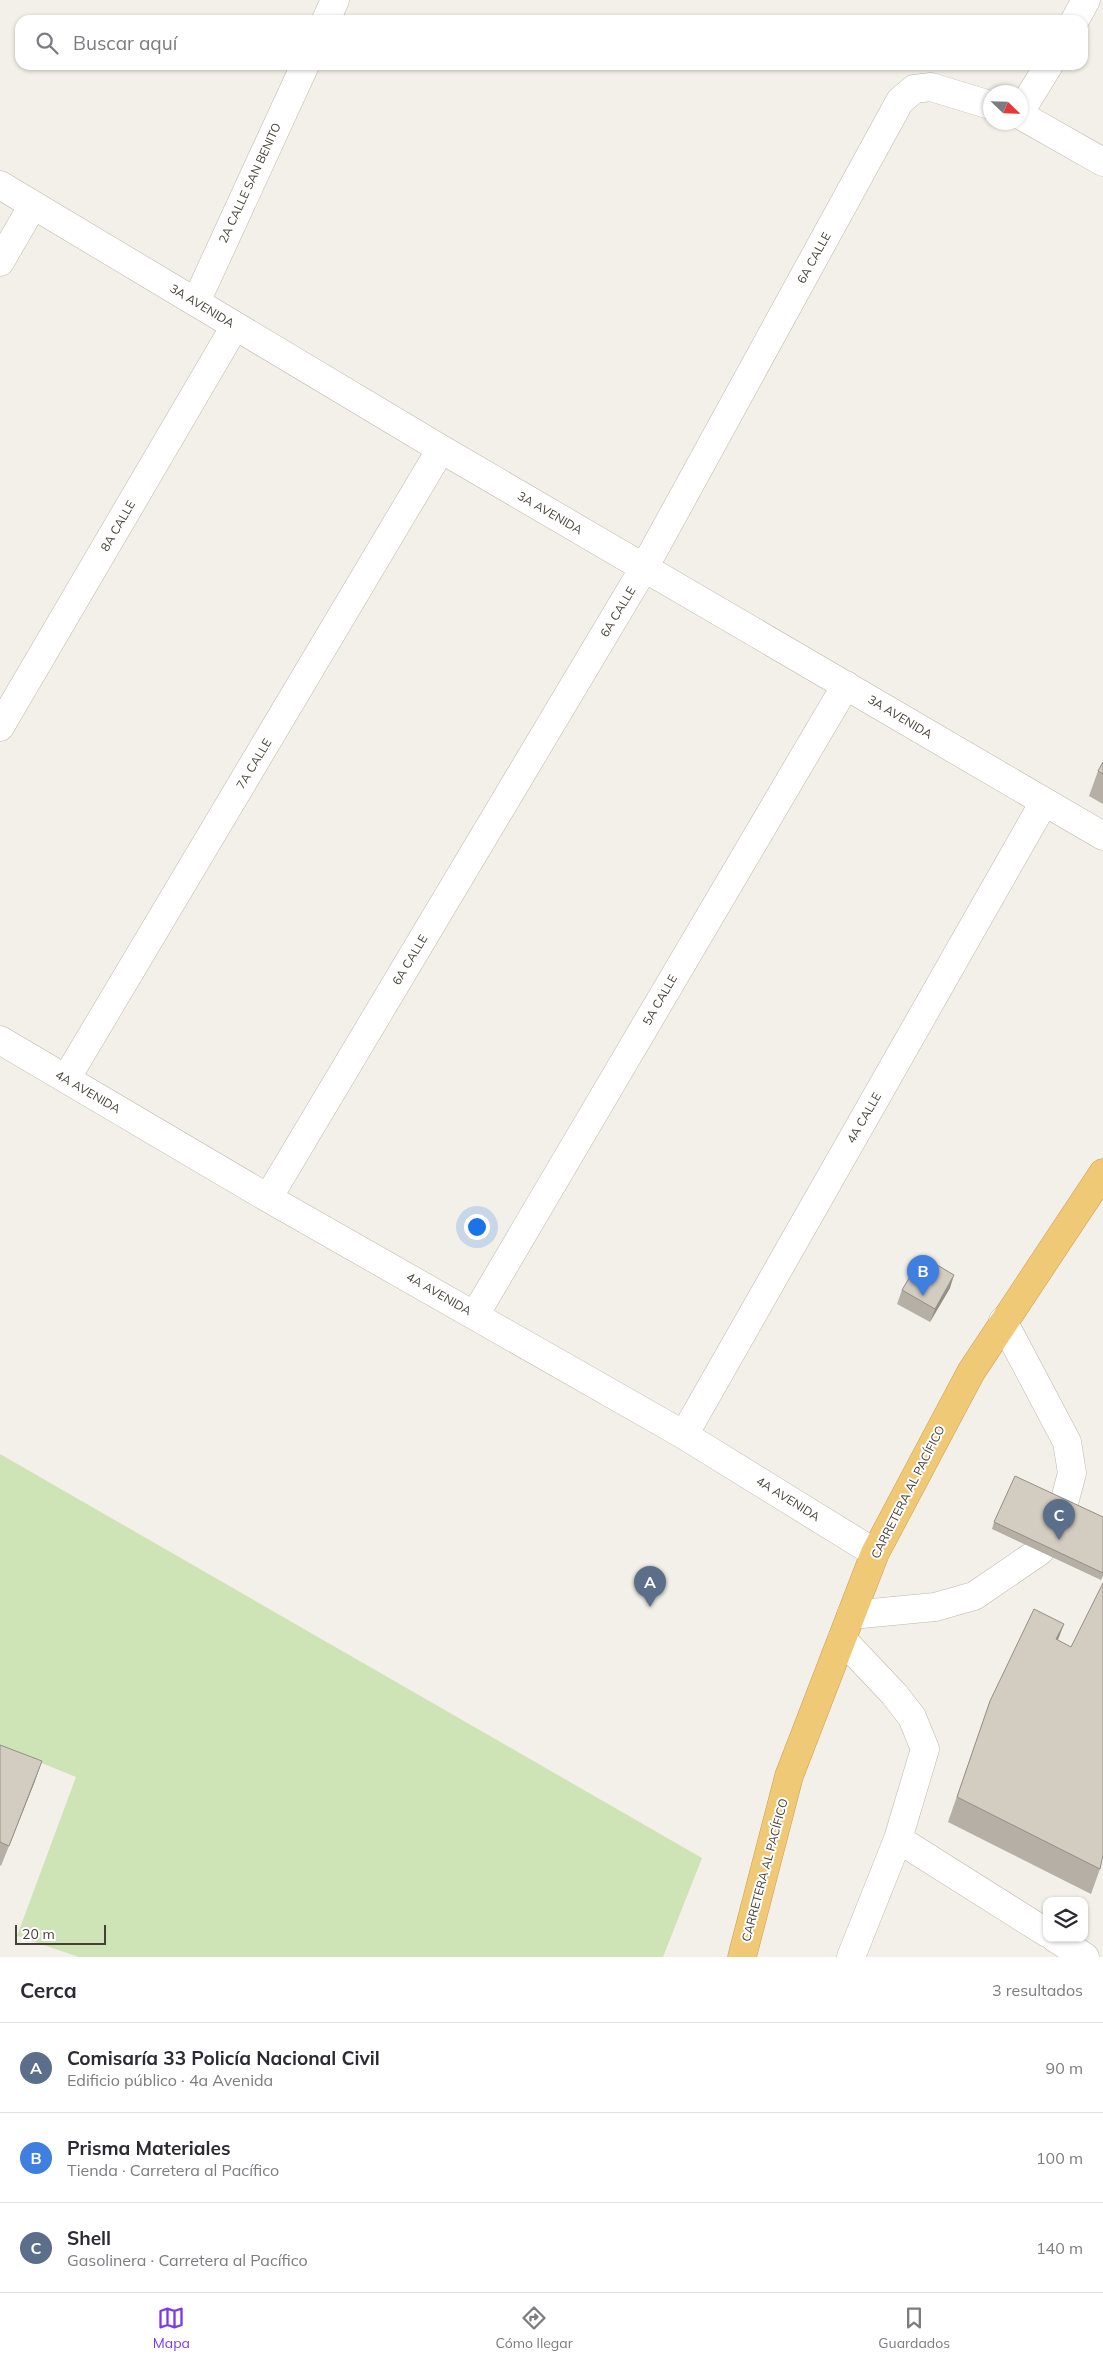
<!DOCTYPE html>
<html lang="es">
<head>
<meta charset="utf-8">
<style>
	body { margin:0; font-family:Mulish,sans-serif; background:#f2f2f3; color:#2b2b33 }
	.controls { position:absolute; right:15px; bottom:15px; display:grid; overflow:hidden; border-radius:10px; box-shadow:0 1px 4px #0004 }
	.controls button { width:45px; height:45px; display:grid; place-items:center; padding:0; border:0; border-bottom:1px solid #e1e1e2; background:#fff; color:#2b2b33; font:25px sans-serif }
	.compass { position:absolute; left:983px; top:85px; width:45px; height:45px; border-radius:50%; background:#fff; box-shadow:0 1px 4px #0004; rotate:113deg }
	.scale { position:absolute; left:15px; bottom:12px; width:91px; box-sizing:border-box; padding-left:5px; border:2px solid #464138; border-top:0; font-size:14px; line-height:18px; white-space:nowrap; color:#464138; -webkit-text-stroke:4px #fff; paint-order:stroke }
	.you { position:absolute; left:476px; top:1226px; width:18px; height:18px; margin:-12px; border:4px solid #fff; border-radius:50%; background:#1a73e8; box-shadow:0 0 0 8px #1a73e833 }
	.badge { display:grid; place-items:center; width:32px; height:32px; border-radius:50%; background:#7c3aed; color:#fff; font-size:16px; font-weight:700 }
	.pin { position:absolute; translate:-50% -41px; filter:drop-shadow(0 1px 2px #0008) }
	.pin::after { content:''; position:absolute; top:26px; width:18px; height:15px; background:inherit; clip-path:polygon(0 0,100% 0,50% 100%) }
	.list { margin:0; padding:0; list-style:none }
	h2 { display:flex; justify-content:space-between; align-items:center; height:65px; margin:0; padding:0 20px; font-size:21px }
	h2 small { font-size:16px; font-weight:400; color:#7c7c81 }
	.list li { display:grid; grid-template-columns:32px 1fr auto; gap:15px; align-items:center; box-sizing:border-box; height:90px; padding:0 20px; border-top:1px solid #e1e1e2 }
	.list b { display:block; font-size:19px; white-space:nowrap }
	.list p { margin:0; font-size:16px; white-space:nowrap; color:#7c7c81 }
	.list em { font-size:16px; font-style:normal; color:#7c7c81 }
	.icon { flex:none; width:28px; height:28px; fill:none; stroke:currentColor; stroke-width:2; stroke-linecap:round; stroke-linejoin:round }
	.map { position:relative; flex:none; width:1103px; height:1957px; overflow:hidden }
	.search { position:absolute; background:#fff; box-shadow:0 1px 4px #0004; left:15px; right:15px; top:15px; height:55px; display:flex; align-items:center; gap:12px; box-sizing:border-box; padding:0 18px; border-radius:15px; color:#7c7c81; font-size:19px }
	.sheet { height:335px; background:#fff }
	nav { display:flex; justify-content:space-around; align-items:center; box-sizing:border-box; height:70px; border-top:1px solid #e1e1e2; background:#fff; font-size:14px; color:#7c7c81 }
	nav a { display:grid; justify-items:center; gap:2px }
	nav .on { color:#7c3aed }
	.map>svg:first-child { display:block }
</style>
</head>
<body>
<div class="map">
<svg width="1103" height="1957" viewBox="0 0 1103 1957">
	<rect width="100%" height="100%" fill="#f3f0e9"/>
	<path fill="#cee3b6" d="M0 1454 702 1858 663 1957H79L17 1936 76 1777 0 1746Z"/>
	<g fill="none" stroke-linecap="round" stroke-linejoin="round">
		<g stroke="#beb8ac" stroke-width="29">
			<path id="minor" d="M326 20 335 0
				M1075 20 1086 0
				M1020 112 1049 65
				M1020 115 1103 162
				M0 185 441 449 1103 836
				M0 262 33 205
				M196 302 305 65
				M0 727 235 326
				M0 1040 268 1198 684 1435 875 1553
				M66 1079 441 449
				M268 1198 644 568 900 101 914 89 931 87 990 105
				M475 1315 846 685
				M1003 1321 1067 1442 1072 1473 1063 1507
				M684 1435 1044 802
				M851 1615 935 1607 974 1596 1040 1551
				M842 1639 894 1694 912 1717 925 1749 898 1839 851 1957
				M898 1839 1047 1933
				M1055 1938 1085 1957"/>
		</g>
		<g stroke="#cf9e47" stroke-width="29">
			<path id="highway" d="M742 1957 789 1776 875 1553 971 1372 1103 1173"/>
		</g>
		<use href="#minor" stroke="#fff" stroke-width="28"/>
		<use href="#highway" stroke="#f0c977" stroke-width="28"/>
	</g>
	<path fill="#b5afa5" d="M1103 762V804L1089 796 1098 771Z
		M950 1288 930 1322 897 1304 902 1290Z
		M1103 1517V1576L1101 1580 992 1529 994 1522Z
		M1064 1624 1058 1640 1100 1869 1091 1894 948 1822 990 1701Z
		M0 1745 35 1781 1 1866 0 1865Z"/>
	<path fill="#948f86" d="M954 1275 950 1288 930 1322 935 1309Z
		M1064 1624 1054 1649 1056 1639Z
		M42 1761 35 1781 1 1866 9 1846Z"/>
	<path fill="#d3ccc0" stroke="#948f86" d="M1103 762V774L1098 771Z
		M922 1256 954 1275 935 1309 902 1290Z
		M1015 1476 1103 1517V1573L994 1522Z
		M1103 1583V1855L1100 1869 957 1797 990 1701 1034 1609 1064 1624 1056 1639 1071 1647Z
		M0 1745 42 1761 9 1846 0 1842Z"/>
	<g text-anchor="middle" stroke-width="4" stroke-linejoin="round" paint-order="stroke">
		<g font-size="12" fill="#464138" stroke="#fff">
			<text transform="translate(250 183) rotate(-65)" y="4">2A CALLE SAN BENITO</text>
			<text transform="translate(814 258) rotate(-61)" y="4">6A CALLE</text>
			<text transform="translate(202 306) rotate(31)" y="4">3A AVENIDA</text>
			<text transform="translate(550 513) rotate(30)" y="4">3A AVENIDA</text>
			<text transform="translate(118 526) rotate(-60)" y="4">8A CALLE</text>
			<text transform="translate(618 612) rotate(-59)" y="4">6A CALLE</text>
			<text transform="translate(900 717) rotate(31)" y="4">3A AVENIDA</text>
			<text transform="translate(254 764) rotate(-59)" y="4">7A CALLE</text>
			<text transform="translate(410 960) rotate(-59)" y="4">6A CALLE</text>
			<text transform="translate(660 1000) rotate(-60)" y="4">5A CALLE</text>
			<text transform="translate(88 1092) rotate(30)" y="4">4A AVENIDA</text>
			<text transform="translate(864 1118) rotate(-60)" y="4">4A CALLE</text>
			<text transform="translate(439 1294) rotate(30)" y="4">4A AVENIDA</text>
			<text transform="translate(908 1492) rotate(-63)" y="4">CARRETERA AL PACÍFICO</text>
			<text transform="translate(788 1499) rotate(32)" y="4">4A AVENIDA</text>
			<text transform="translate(765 1870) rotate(-75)" y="4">CARRETERA AL PACÍFICO</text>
		</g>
	</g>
</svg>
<div class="controls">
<button><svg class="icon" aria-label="layers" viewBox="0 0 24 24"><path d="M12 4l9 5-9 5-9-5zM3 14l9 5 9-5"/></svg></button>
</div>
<svg class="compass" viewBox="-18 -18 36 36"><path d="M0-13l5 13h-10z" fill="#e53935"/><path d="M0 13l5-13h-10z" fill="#7c7c81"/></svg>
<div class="scale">20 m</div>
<div class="you"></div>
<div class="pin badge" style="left:650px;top:1607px;background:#5c6f8a">A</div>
<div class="pin badge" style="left:923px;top:1296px;background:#3f7fe0">B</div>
<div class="pin badge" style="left:1059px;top:1540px;background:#5c6f8a">C</div>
<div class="search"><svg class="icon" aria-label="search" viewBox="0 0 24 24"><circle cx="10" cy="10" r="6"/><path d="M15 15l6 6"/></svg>Buscar aquí</div>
</div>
<section class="sheet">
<h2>Cerca<small>3 resultados</small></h2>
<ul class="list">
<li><span class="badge" style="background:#5c6f8a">A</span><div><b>Comisaría 33 Policía Nacional Civil</b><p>Edificio público · 4a Avenida</p></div><em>90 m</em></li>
<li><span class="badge" style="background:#3f7fe0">B</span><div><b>Prisma Materiales</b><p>Tienda · Carretera al Pacífico</p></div><em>100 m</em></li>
<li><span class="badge" style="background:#5c6f8a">C</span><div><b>Shell</b><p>Gasolinera · Carretera al Pacífico</p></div><em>140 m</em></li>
</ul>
</section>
<nav>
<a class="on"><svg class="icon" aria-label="map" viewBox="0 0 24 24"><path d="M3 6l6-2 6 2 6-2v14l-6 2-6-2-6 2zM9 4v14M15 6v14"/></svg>Mapa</a>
<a><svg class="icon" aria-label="directions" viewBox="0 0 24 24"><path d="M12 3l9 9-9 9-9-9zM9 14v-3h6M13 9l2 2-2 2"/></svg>Cómo llegar</a>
<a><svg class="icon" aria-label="saved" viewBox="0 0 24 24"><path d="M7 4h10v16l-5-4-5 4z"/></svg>Guardados</a>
</nav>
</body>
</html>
